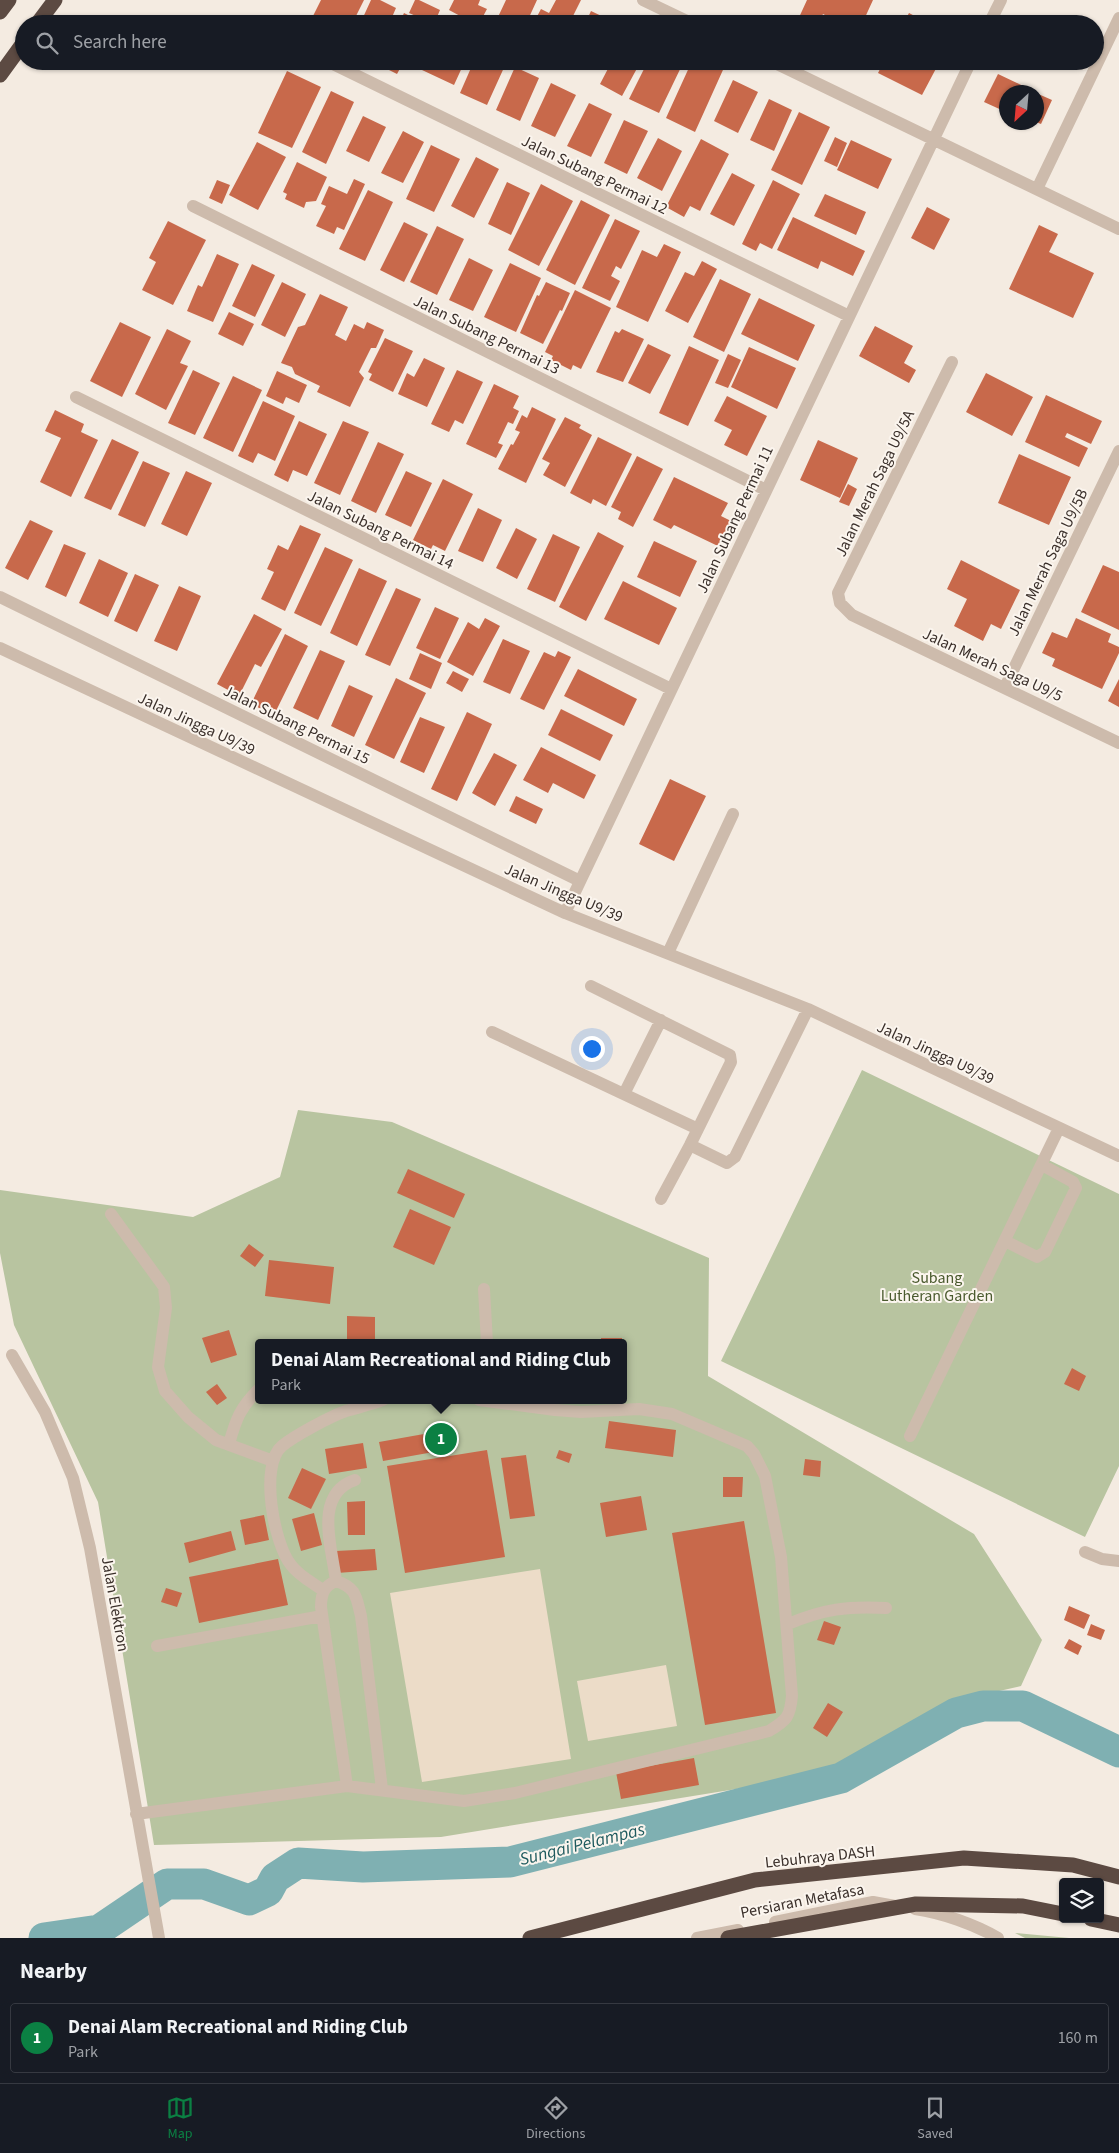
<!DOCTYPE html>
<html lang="en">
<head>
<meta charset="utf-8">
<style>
	body { margin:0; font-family:"Source Sans 3",sans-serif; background:#20242c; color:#f1f3f6 }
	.controls { position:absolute; right:15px; bottom:15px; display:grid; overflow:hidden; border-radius:5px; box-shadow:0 1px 4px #0004 }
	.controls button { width:45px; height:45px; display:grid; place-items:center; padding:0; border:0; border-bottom:1px solid #363941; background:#171b24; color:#f1f3f6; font:25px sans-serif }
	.compass { position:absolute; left:999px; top:85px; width:45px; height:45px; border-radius:50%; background:#171b24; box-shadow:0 1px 4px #0004; rotate:206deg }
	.you { position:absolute; left:591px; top:1048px; width:18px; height:18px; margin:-12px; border:4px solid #fff; border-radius:50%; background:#1a73e8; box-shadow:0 0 0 8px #1a73e833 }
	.badge { display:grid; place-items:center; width:32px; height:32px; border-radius:50%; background:#0b8043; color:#fff; font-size:16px; font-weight:700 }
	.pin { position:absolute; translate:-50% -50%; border:2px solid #fff; box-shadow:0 1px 5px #0006 }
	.popup { position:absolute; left:255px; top:1339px; width:372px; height:65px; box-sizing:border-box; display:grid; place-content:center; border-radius:5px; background:#171b24; filter:drop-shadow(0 1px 4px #0005); font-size:16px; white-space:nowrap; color:#9ea1a6 }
	.popup b { font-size:19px; color:#f1f3f6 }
	.popup::after { content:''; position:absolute; left:50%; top:100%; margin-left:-10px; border:10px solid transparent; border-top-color:#171b24 }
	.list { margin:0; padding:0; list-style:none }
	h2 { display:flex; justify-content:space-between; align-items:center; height:65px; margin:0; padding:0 20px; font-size:21px }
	h2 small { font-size:16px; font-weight:400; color:#9ea1a6 }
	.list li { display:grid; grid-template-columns:32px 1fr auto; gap:15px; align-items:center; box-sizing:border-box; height:70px; margin:0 10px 10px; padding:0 10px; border:1px solid #363941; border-radius:5px }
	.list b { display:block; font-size:19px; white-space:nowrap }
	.list p { margin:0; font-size:16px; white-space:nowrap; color:#9ea1a6 }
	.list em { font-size:16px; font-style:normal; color:#9ea1a6 }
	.icon { flex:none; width:28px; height:28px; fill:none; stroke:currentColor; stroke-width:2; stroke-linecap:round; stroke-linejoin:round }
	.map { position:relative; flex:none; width:1119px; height:1938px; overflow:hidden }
	.search { position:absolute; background:#171b24; box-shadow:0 1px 4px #0004; left:15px; right:15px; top:15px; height:55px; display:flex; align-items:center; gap:12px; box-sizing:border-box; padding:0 18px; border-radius:28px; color:#9ea1a6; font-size:19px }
	.sheet { height:145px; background:#171b24 }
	nav { display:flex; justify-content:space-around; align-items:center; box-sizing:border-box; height:70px; border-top:1px solid #363941; background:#171b24; font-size:14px; color:#9ea1a6 }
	nav a { display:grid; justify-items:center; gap:2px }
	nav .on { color:#0b8043 }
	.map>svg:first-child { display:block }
</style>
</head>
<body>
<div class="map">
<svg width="1119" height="1938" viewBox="0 0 1119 1938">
	<rect width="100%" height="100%" fill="#f4ebe1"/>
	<path fill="#b8c4a0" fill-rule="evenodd" d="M862 1070 1119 1194V1466L1085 1537 721 1361Z
		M298 1110 392 1122 709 1258 708 1376 974 1534 1042 1640 1021 1686 946 1703 834 1773 441 1837 154 1845 98 1502 14 1325 0 1253V1190L193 1217 280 1177ZM258 1343H624V1400H258Z
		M1015 1933 1069 1938H1025Z"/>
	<path fill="#ecdcc8" d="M540 1569 571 1759 422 1782 390 1593Z
		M666 1665 677 1726 588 1741 577 1681Z"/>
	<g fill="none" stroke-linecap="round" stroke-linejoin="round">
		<path stroke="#7fb0b2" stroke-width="31" d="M44 1938 99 1930 167 1884H204L249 1900 268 1891 275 1878 298 1863 363 1867 510 1862 841 1778 956 1713 983 1706H1023L1119 1752"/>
	</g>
	<path fill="#c8694b" d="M321 0H364L352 24H313L310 22Z
		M371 0H380L396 8 389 24H360Z
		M415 0H419L440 10 434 24 409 13Z
		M454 0H480L478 5 487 9 479 24H475L449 10Z
		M506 0H537L526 24H513L498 17Z
		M556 0H581L569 24H533L541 9 549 13Z
		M807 0H873L862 24H843L823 14 818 24H796Z
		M591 11 614 22 613 24H585Z
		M404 13 410 16 406 24H399Z
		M909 13 930 24H903Z
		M411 18 422 24H408Z
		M445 19 454 24H443Z
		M381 61H398L403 63 397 74 379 65Z
		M402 61H415L412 66Z
		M426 61H465L454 85 422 70Z
		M474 61H507L487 105 460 93Z
		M612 61H641L622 96 600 84Z
		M648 61H684L659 113 629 99Z
		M692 61H727L695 132 666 118Z
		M884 61H940L922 95 878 73Z
		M515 67 539 78 520 121 496 110Z
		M287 71 321 87 292 148 258 133Z
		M998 74 1036 92H1006V112L984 102Z
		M733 80 758 92 738 133 714 121Z
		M551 83 576 95 555 137 531 126Z
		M331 91 354 102 326 164 302 152Z
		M1036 93 1052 100 1041 124 1036 122Z
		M769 99 792 110 774 151 750 140Z
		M589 103 612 114 591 157 567 146Z
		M799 112 830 127 802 185 771 170Z
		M363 116 386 127 369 162 346 151Z
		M624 120 648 131 627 174 604 163Z
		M403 131 424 142 403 183 381 173Z
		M835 137 847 143 837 167 824 161Z
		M658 138 682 151 662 191 637 178Z
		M701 139 729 154 700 211 690 206 684 217 666 207Z
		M851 140 892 159 878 189 837 170Z
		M257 142 286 157 258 210 229 195Z
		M431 145 460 159 434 212 406 199Z
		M476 157 499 169 474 218 451 206Z
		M297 162 327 177 316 201 306 202 304 208 285 199 287 194 283 192Z
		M732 173 755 185 734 226 710 214Z
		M354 179 365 184 344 230 337 227 334 234 316 226 326 206 321 204 329 186 347 194Z
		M217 180 230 185 222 204 209 198Z
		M773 180 800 194 772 249 760 243 756 251 742 244Z
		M507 182 530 193 511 235 488 224Z
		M541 184 573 201 539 266 508 250Z
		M368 190 393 202 365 261 339 249Z
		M825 194 866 212 856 235 814 216Z
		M581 200 610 215 575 285 546 270Z
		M927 207 950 219 934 250 911 238Z
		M793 217 865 251 853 276 821 261 818 269 777 250Z
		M615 219 640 231 621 269 616 266 611 276 620 281 610 301 582 288Z
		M168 221 206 240 173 305 142 290 156 262 149 258Z
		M404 222 428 234 404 282 380 270Z
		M1039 225 1058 234 1049 252 1094 273 1073 318 1009 289Z
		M437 226 464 239 437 295 410 282Z
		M664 244 681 252 648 322 616 307 642 250 657 257Z
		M217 254 239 264 213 322 187 311 198 285 202 287Z
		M469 258 493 270 473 311 449 300Z
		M702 261 717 269 688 323 665 311 685 272 694 276Z
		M510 263 541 278 516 332 484 317Z
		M252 264 275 275 255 317 232 306Z
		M720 279 751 294 724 352 693 337Z
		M282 282 306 294 285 337 261 325Z
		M546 282 570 293 562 311 560 310 543 344 520 333 537 295 539 296Z
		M575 290 611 308 581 369 573 365 571 370 551 360 553 356 545 352Z
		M320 294 348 307 335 335 346 341 354 324 364 329 367 322 384 330 376 348H371L359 372 364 378 350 407 317 392 320 386 295 374 292 367 281 363 298 327 305 325Z
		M759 298 815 325 798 361 741 334Z
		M229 312 254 324 243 346 218 334Z
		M120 322 151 337 122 397 90 381Z
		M875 326 913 346 904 363 916 370 909 383 859 356Z
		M167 329 191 341 180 363 188 366 166 410 135 394Z
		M622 329 644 339 623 382 596 372 615 331 619 333Z
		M385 338 413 351 393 392 369 380 372 374 368 372Z
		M648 344 671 355 650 394 628 383Z
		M689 346 719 360 688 426 659 413Z
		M749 347 796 368 777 409 731 387Z
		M728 354 741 360 728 388 715 383Z
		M424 358 445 368 427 407 398 394 407 373 414 377Z
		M193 370 220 383 195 435 168 423Z
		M457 370 483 382 463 424 455 420 449 432 431 424Z
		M277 371 307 385 299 403 286 397 283 404 266 396Z
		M986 373 1033 397 1012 436 966 412Z
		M233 376 262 390 233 452 203 438Z
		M494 384 519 396 513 408 519 411 513 424 508 422 498 443 503 445 496 458 466 444Z
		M1046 395 1102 421 1091 444 1067 433 1065 437 1088 448 1079 467 1025 442Z
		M727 396 767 416 747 456 724 445 732 430 714 421Z
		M263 401 295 416 275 461 258 453 253 463 238 456Z
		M532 407 556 419 526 483 498 469 511 444 513 445 520 432 515 430 522 415 527 418Z
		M55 410 84 424 81 432 98 440 71 497 40 482 61 438 45 431Z
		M565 417 581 425 579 428 592 435 565 487 543 475 550 463 542 459Z
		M299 421 327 434 307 476 293 470 288 482 274 475Z
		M343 421 369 432 340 495 314 483Z
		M598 437 632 454 606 506 593 499 591 504 570 493Z
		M112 439 139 452 111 510 84 498Z
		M818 440 858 458 840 498 800 480Z
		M378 442 404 454 376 513 351 501Z
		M1019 454 1071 477 1049 525 998 503Z
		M637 456 663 469 633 527 618 519 621 512 611 507Z
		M143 461 170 473 145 527 118 515Z
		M186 471 212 483 187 536 161 524Z
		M406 471 432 483 411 527 385 515Z
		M674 477 728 503 721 516 733 522 720 547 674 525 671 529 653 520Z
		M443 479 473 494 445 551 433 545 431 549 413 540Z
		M848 484 857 489 849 506 839 502Z
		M478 508 502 520 483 562 458 551Z
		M30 520 53 531 28 580 5 568Z
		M300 525 321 534 285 611 261 599 274 572 267 569 278 545 288 550Z
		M516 528 537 539 517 579 496 568Z
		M598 532 624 546 586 621 559 607Z
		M553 534 580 547 555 602 527 589Z
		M654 541 697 561 680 597 637 577Z
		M64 544 86 553 66 597 45 587Z
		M325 547 353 560 321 626 294 613Z
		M99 559 128 573 108 617 79 603Z
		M961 560 1020 590 1001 629 991 624 983 641 954 626 967 599 947 589Z
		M1103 565 1119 572V630L1081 612Z
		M359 568 387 581 357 646 330 633Z
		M135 574 159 585 137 632 114 621Z
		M623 581 677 608 659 645 604 619Z
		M179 586 201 596 177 651 154 641Z
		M396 588 421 599 390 666 365 655Z
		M435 607 459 618 440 659 416 648Z
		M254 614 282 629 261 667 255 664 239 696 217 684Z
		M485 618 500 626 473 676 447 662 468 622 479 629Z
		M1076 618 1111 634 1108 642 1119 647V653L1102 689 1052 666 1055 659 1042 653 1052 632 1067 638Z
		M285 634 308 646 274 715 251 704Z
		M503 639 530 651 510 694 483 682Z
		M320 650 345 661 318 720 293 708Z
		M558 651 571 657 544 710 520 699 544 652 555 657Z
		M420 653 442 663 431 689 409 679Z
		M578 669 637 699 624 726 564 696Z
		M453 671 469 679 462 692 446 683Z
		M396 678 426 693 394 759 365 745Z
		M1119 679V707L1108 701Z
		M349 685 373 696 354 737 331 726Z
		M561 709 613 735 600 761 548 735Z
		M467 712 492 724 457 801 431 789Z
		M420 717 445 727 424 773 400 762Z
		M541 747 596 775 584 799 553 783 548 793 523 780Z
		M494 753 517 765 495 806 472 793Z
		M670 779 706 796 674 861 639 844Z
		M516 796 543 809 536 824 509 811Z
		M408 1169 465 1194 454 1218 397 1193Z
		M410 1209 451 1227 434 1265 393 1247Z
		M249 1244 264 1255 255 1267 240 1256Z
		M269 1260 334 1267 330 1304 265 1296Z
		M347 1316 375 1317V1343H347Z
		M229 1330 237 1355 211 1363 202 1338Z
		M601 1338H622V1343H601Z
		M595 1339V1343H558V1341Z
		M1072 1368 1086 1376 1079 1391 1064 1384Z
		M217 1384 227 1398 217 1405 206 1392Z
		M609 1421 676 1430 673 1457 605 1448Z
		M452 1429 456 1448 383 1461 379 1442Z
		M363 1443 367 1468 329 1474 325 1449Z
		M487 1450 505 1557 405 1573 387 1466Z
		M559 1450 572 1454 569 1463 556 1458Z
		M526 1455 535 1516 510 1519 501 1458Z
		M805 1459 821 1461 820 1477 803 1475Z
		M302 1468 326 1479 311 1509 288 1498Z
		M723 1477H743L742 1497H723Z
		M641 1496 647 1530 606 1537 600 1503Z
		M365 1501V1535H348L347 1502Z
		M314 1513 322 1545 301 1551 292 1519Z
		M264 1515 269 1540 245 1545 240 1520Z
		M744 1521 776 1713 705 1725 672 1533Z
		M231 1531 236 1550 189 1563 184 1543Z
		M375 1549 377 1570 337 1573 336 1551Z
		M278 1559 288 1605 199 1623 189 1577Z
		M166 1588 182 1593 177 1607 161 1602Z
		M1069 1606 1090 1615 1084 1629 1064 1620Z
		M824 1621 841 1627 834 1645 817 1640Z
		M1091 1624 1105 1630 1101 1640 1087 1635Z
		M1069 1639 1082 1646 1078 1655 1064 1648Z
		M828 1703 843 1712 827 1737 813 1728Z
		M694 1758 699 1785 621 1799 616 1772Z"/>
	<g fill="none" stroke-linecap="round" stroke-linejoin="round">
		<path stroke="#cdbbac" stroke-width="12" d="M643 0 693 24
			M989 24 1001 0
			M327 61 849 316
			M771 61 1119 229
			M1037 189 1119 18
			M193 206 766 490
			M952 362 838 593 840 603 852 615 1119 743
			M76 397 671 689
			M0 597 580 881
			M0 648 565 913 808 1009 1119 1156
			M1005 687 1119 451
			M565 913 971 61
			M668 953 733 814
			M591 986 730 1055 731 1062 690 1145 661 1199
			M492 1032 698 1129
			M624 1094 661 1020
			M690 1145 727 1163 735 1157 808 1009
			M111 1214 164 1287 166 1308 158 1367 165 1391 188 1417 216 1440 273 1461
			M1005 1241 1037 1257 1045 1252 1076 1188 1073 1182 1042 1165
			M484 1289 487 1343
			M12 1355 45 1412 73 1478 90 1548 159 1938
			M910 1436 1059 1128
			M229 1444C236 1419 240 1408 258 1390
			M1085 1552 1102 1559 1119 1561
			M336 1581C332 1548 313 1494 355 1480
			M324 1591C313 1583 299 1576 291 1565 274 1544 259 1465 282 1446 294 1436 331 1416 346 1411 359 1407 370 1405 383 1400
			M788 1624C824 1609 847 1606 886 1608
			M157 1646 322 1616
			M347 1786 321 1607C321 1594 324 1586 336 1581 357 1588 356 1597 361 1616L382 1789
			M136 1814 347 1786 464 1801 515 1793 769 1731C787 1720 790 1717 792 1696L781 1557 765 1476 754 1454 747 1446 672 1414 639 1409 581 1412 555 1410 479 1400
			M915 1909C942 1913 974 1924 998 1938
			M775 1922 873 1902 895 1906
			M697 1938 738 1930"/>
		<path stroke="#5c4a42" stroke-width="15" d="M0 12 9 0
			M37 24 55 0
			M0 75 24 42
			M1091 1919 1119 1925
			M530 1938 755 1880 964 1858 1073 1865 1119 1877"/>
		<path stroke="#5c4a42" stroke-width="15" d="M728 1938 916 1904 1023 1906 1063 1914"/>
	</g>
	<g text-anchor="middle" stroke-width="4" stroke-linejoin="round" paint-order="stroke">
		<g font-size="16" fill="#3b302b" stroke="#fbf5ee">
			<text transform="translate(595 174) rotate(26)" y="6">Jalan Subang Permai 12</text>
			<text transform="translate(487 334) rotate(26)" y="6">Jalan Subang Permai 13</text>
			<text transform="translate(874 483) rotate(-64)" y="6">Jalan Merah Saga U9/5A</text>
			<text transform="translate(734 519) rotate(-65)" y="6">Jalan Subang Permai 11</text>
			<text transform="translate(381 529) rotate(26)" y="6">Jalan Subang Permai 14</text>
			<text transform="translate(1047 562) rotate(-64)" y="6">Jalan Merah Saga U9/5B</text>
			<text transform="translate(993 664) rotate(25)" y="6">Jalan Merah Saga U9/5</text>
			<text transform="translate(197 723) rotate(25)" y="6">Jalan Jingga U9/39</text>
			<text transform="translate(297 724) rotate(26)" y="6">Jalan Subang Permai 15</text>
			<text transform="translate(564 892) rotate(23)" y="6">Jalan Jingga U9/39</text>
			<text transform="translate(936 1052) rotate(25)" y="6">Jalan Jingga U9/39</text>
			<text transform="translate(116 1604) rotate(80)" y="6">Jalan Elektron</text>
			<text transform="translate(820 1856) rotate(-6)" y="6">Lebuhraya DASH</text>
			<text transform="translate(802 1900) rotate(-11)" y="6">Persiaran Metafasa</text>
		</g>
		<g font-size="16" fill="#4a5a2e" stroke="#fbf5ee">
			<text x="937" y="1283">Subang<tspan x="937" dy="18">Lutheran Garden</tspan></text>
		</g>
		<g font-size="18" font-style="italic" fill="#1f5a5e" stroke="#fbf5ee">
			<text transform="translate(582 1844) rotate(-14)" y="6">Sungai Pelampas</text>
		</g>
	</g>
</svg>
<div class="controls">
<button><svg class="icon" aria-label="layers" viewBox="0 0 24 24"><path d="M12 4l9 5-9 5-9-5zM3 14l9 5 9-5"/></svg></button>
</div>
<svg class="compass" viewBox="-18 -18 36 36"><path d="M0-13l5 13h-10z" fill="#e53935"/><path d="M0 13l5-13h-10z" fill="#9ea1a6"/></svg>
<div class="you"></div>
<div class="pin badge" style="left:441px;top:1439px">1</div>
<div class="popup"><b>Denai Alam Recreational and Riding Club</b>Park</div>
<div class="search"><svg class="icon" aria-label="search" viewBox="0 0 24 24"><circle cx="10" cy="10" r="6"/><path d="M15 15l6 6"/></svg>Search here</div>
</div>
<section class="sheet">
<h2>Nearby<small></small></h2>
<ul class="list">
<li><span class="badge">1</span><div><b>Denai Alam Recreational and Riding Club</b><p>Park</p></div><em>160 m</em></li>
</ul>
</section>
<nav>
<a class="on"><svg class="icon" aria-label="map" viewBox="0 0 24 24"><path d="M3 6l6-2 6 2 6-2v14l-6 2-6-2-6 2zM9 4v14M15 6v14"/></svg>Map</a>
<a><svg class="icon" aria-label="directions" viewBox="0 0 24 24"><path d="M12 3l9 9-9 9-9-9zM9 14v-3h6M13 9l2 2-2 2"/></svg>Directions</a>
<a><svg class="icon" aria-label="saved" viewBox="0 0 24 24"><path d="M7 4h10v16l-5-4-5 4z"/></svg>Saved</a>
</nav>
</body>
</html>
